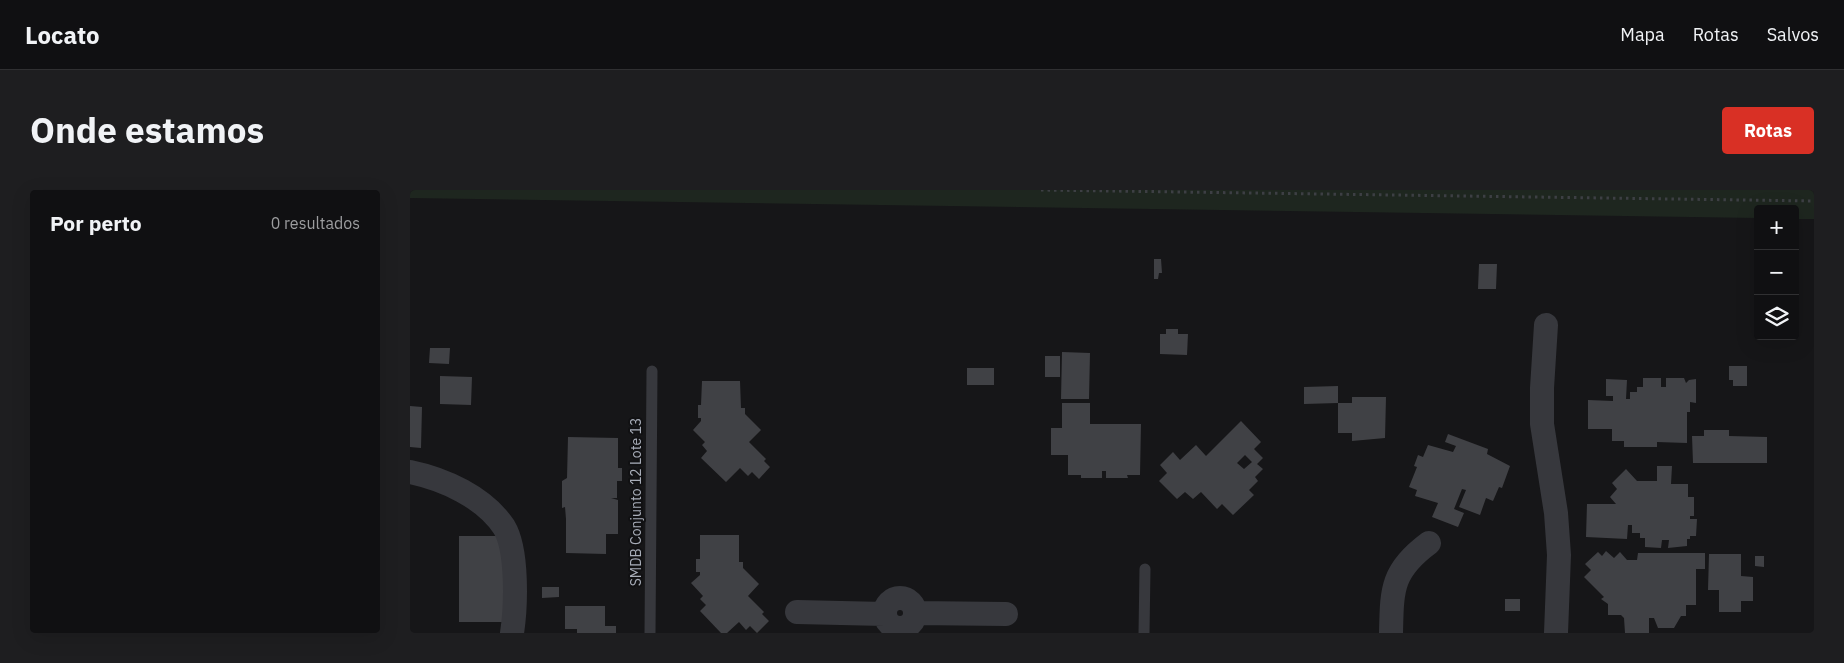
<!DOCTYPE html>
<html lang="pt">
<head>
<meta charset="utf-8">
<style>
	body { margin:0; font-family:"IBM Plex Sans",sans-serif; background:#1e1e20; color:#f1f3f6 }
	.controls { position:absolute; right:15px; top:15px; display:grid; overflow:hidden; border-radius:5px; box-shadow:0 5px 20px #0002 }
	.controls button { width:45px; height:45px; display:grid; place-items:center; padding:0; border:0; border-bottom:1px solid #303032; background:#101012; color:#f1f3f6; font:25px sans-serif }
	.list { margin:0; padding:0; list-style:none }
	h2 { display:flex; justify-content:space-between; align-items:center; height:65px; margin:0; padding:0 20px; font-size:21px }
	h2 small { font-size:16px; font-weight:400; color:#9c9d9f }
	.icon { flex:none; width:28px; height:28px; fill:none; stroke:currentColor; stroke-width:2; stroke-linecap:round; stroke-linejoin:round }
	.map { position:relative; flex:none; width:1404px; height:443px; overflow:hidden; border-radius:5px }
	header { display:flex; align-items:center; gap:30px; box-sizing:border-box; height:70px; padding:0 25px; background:#101012; border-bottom:1px solid #303032 }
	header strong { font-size:24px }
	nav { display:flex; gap:28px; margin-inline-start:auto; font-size:18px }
	.intro { display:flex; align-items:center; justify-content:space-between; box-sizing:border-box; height:120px; padding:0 30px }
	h1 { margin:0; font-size:35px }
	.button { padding:12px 22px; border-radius:5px; background:#d93025; color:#fff; font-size:18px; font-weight:700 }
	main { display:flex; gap:30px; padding:0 30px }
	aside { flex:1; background:#101012; border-radius:5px; box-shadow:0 5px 20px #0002 }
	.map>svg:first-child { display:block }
</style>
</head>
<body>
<header>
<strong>Locato</strong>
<nav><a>Mapa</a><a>Rotas</a><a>Salvos</a></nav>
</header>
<div class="intro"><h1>Onde estamos</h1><a class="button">Rotas</a></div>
<main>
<aside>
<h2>Por perto<small>0 resultados</small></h2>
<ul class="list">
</ul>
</aside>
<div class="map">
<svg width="1404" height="443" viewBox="0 0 1404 443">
	<rect width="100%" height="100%" fill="#161618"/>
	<path fill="#1e261f" d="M0 0H1404V29H1385V19H1348V28L0 8Z"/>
	<path fill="#404145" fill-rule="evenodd" d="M744 69H751L752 83H749L748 89H744Z
		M1069 74H1087L1086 99H1068Z
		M756 139H768V144H778L777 165 750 164V144H756Z
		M20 158H40L39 174 19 173Z
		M652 162 680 163 679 209H651Z
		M635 166H650V187H635Z
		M1319 176H1337V196H1323V190H1319Z
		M557 178H584V195H557Z
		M30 186 62 187 61 215 30 214Z
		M1233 188H1251V197H1256V188H1274L1276 193 1279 190 1286 189V213L1280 212V222H1277V253L1247 252V257H1214V251H1202V239H1178V210L1203 211V206H1196V189L1217 190 1216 209H1220V202H1227V197H1233Z
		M292 191H330L331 218H335V224L351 240 339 252 356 269 354 271 360 277 349 289 342 282 338 286 330 278 316 292 291 268 297 261 292 255 295 252 283 240 291 231V228H288V215H291Z
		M928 196V213L894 214V197Z
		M942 207H976L975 248 942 251V243H928V213H942Z
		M652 213H680V234H731L730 285H717L718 288H696V281H692V288H671V285H658V265H641V238H652Z
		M0 216 12 217 11 258 0 257Z
		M831 231 851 252 844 259 853 268 847 274 853 279 845 287 848 291 839 300 844 305 823 325 812 314 807 319 791 302 783 309 775 302 767 309 749 291 757 283 750 275 763 262 770 270 786 255 796 266ZM835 265 842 272 834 279 827 273Z
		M1294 240H1319V246L1357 247V273H1283L1282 246H1294Z
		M1038 244 1078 259 1077 264 1100 276 1092 298 1089 297 1083 311 1076 308 1070 325 1049 317 1056 300 1052 299 1044 319 1054 323 1048 337 1022 327 1028 313 1005 306 1007 300 999 297 1007 277 1004 276 1008 265 1013 267 1018 255 1043 262 1046 256 1035 252Z
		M158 247 208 248V278H212V291H207V308H201L208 310V344H196V364L156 363V329L155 317 152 318V291L157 288Z
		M1247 276H1262L1261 294H1278V307H1284V326H1280V329H1287L1286 346H1280V349H1277V356L1258 358 1259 350H1252L1251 358 1235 357V348H1230V343H1222V335H1218L1217 349 1176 347 1177 314H1206L1200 307 1207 299 1202 293 1216 279 1227 291H1247Z
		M290 345H329V372H333V378L349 394 338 406 354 422 352 424 359 431 347 443 340 436 336 440 329 432 317 443H311L290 421 296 415 290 409 293 406 281 393 290 385V382H286V369H290Z
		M49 346H88L93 355V410H95V432H49Z
		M1196 361 1204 368 1210 362 1217 370H1227L1228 363H1295V379H1286V415H1276V426H1271L1264 438H1248L1244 428H1239V443H1215L1214 428 1211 425H1198V414L1191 409 1194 407 1174 387 1181 380 1175 374 1188 362 1192 366Z
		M1299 364H1331V386L1343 387V411H1331V422H1309V400H1298Z
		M1345 366H1354V377L1345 376Z
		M132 397H149V407L132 408Z
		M1095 409H1110V421H1095Z
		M155 416H195V436H206V443H167V439H155Z"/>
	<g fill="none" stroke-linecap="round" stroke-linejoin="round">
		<path stroke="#3d3f44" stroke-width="3" stroke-dasharray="2.5 4" stroke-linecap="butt" d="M631 0 1404 11"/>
		<path stroke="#37383d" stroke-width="11" d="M240 443 242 181
			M734 443 735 379"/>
		<path stroke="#37383d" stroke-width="24" d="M1136 135 1132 198V234L1146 323 1149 365 1146 443
			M0 282C34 289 74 307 94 337 108 360 106 417 102 443
			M475 423a15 15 0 1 1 30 0a15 15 0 1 1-30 0Z
			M387 422 475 424
			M505 423 596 424
			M981 443C982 400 981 381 1019 353"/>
	</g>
	<g text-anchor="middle" stroke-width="4" stroke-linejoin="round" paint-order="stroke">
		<g font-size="14" fill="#a8adb8" stroke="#111113">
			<text transform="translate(226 312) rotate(-90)" y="5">SMDB Conjunto 12 Lote 13</text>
		</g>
	</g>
</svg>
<div class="controls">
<button>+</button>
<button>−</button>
<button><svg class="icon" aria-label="layers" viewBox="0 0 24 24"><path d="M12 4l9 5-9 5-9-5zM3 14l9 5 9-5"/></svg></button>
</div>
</div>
</main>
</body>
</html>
